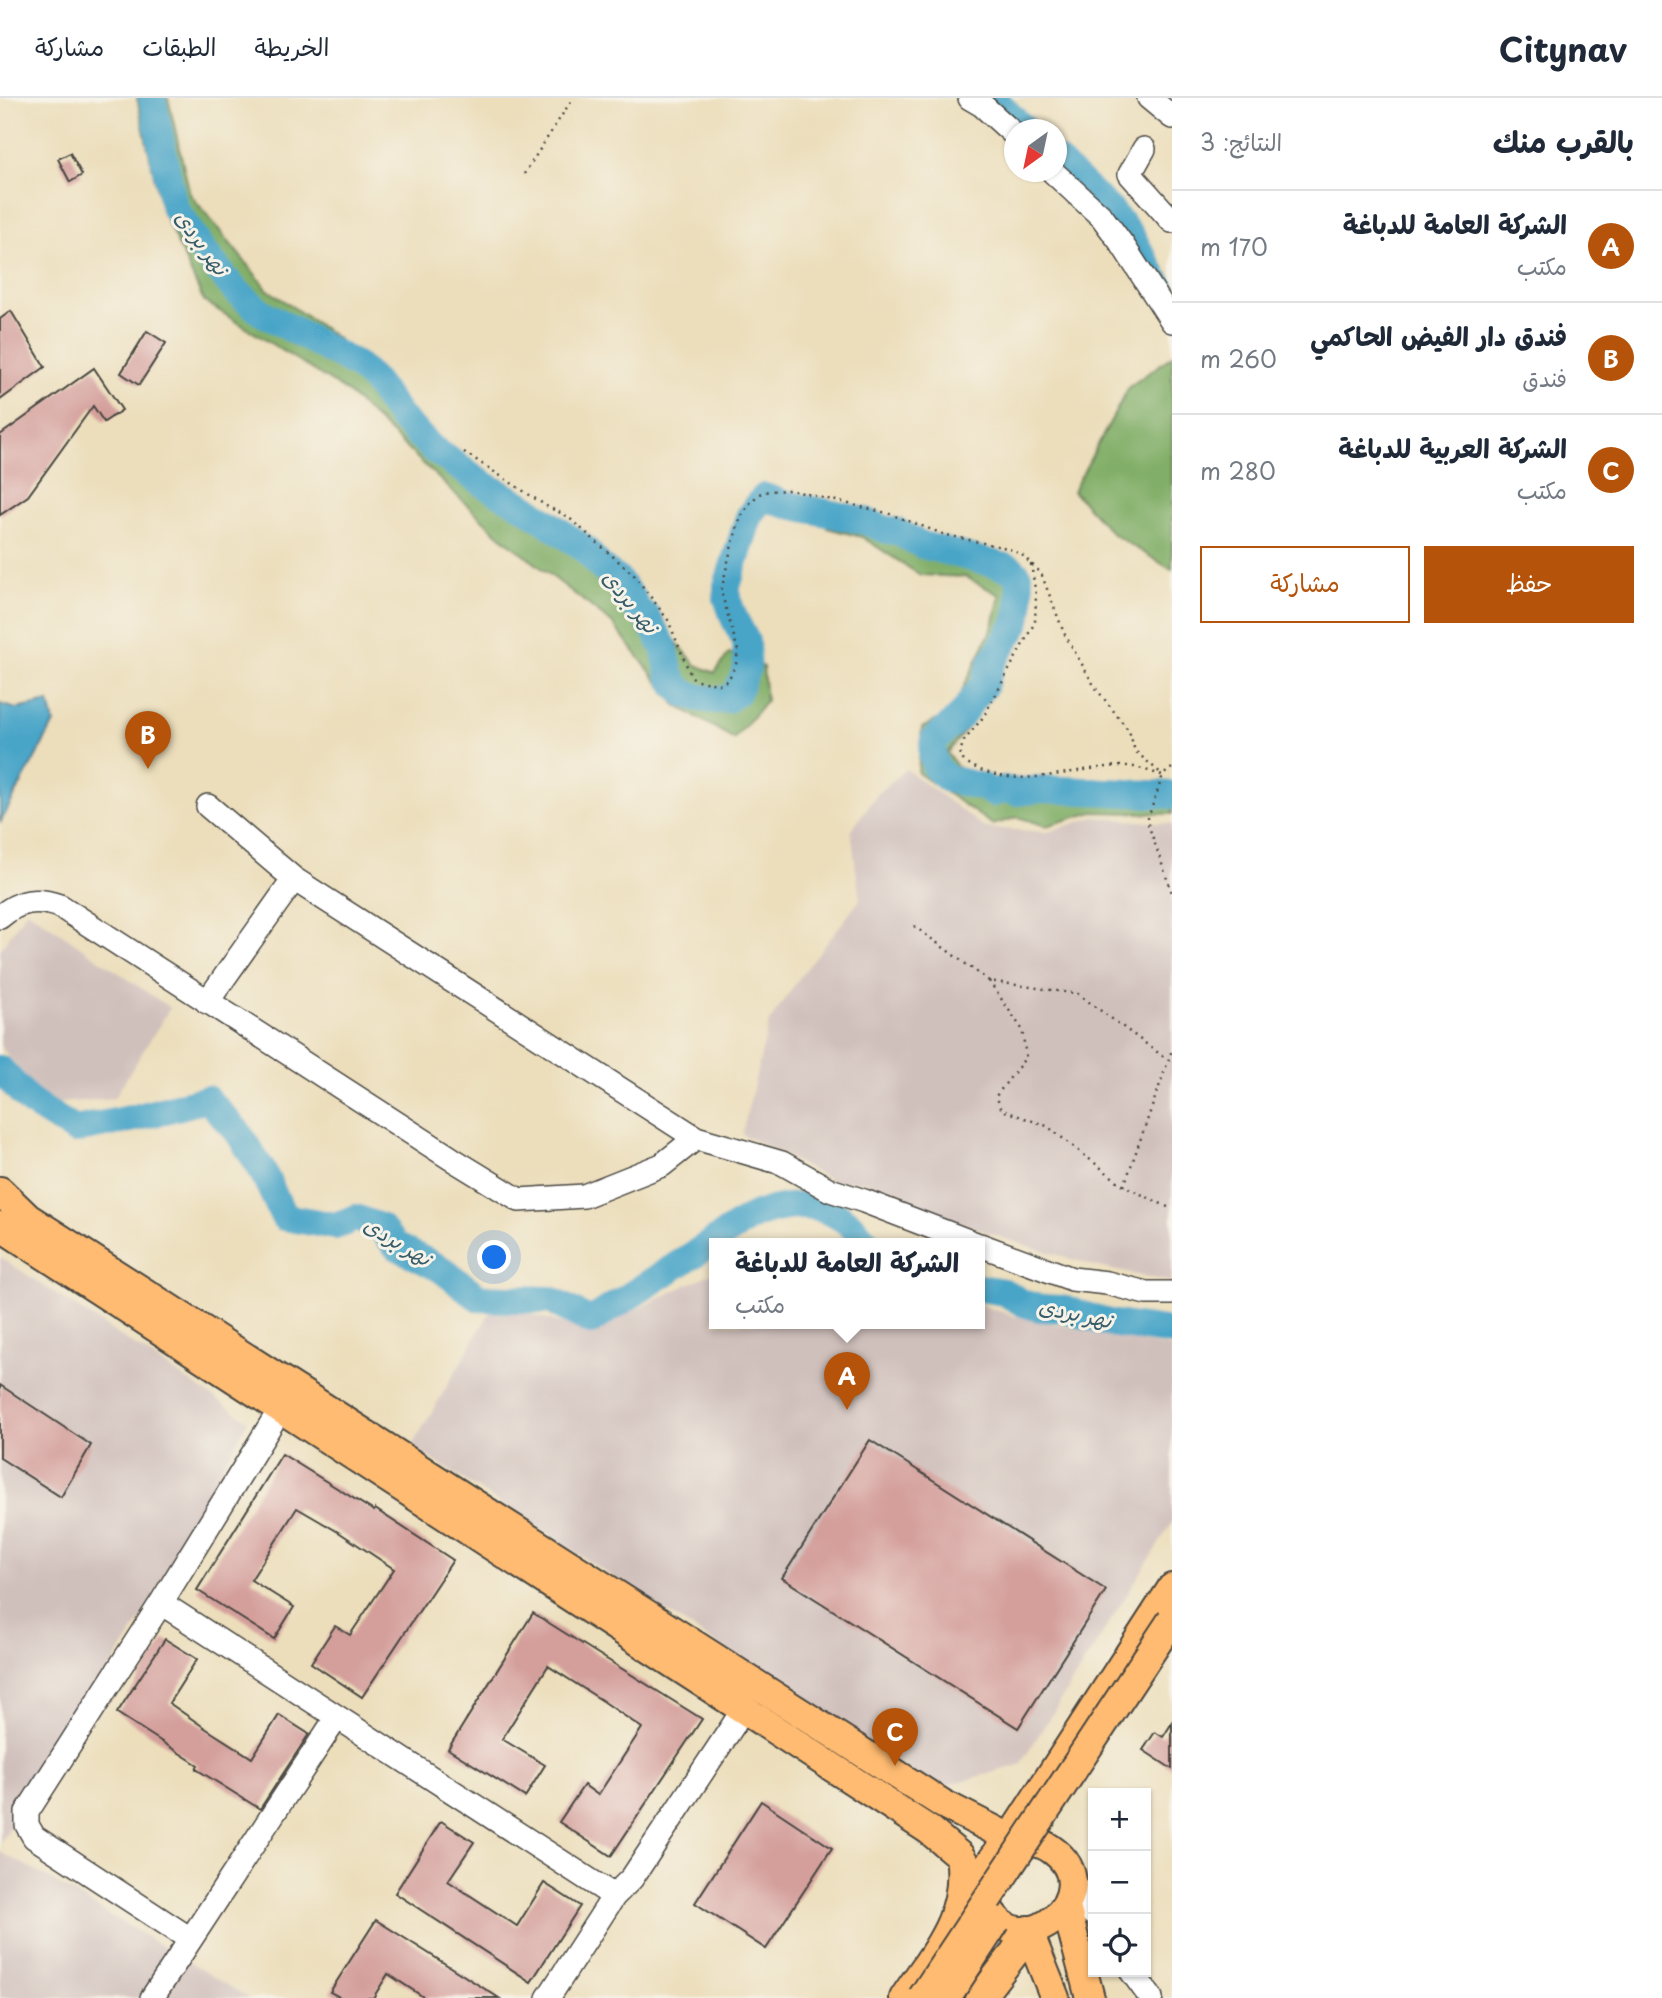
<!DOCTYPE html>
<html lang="ar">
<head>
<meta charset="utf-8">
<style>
	body { margin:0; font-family:"Playpen Sans","Playpen Sans Arabic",sans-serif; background:#f2f2f3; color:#1f2937; direction:rtl }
	.controls { position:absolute; right:21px; bottom:21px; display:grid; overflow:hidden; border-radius:0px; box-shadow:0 2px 5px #0004 }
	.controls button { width:63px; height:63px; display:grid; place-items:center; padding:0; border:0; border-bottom:2px solid #e0e1e3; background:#fff; color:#1f2937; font:35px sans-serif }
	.compass { position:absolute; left:1004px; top:21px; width:63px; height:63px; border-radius:50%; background:#fff; box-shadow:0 2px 5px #0004; rotate:213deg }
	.you { position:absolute; left:495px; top:1160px; width:24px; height:24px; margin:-18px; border:5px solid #fff; border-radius:50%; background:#1a73e8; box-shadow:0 0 0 10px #1a73e833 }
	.badge { display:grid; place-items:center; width:46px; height:46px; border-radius:50%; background:#b45309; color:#fff; font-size:23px; font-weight:700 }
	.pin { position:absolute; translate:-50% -58px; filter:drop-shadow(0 2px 4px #0008) }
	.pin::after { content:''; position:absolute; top:37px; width:24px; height:21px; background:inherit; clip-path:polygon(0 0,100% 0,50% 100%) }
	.popup { position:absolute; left:709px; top:1140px; width:276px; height:91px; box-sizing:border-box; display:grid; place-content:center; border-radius:0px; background:#fff; filter:drop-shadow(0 2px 5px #0005); font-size:23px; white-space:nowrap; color:#747a83 }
	.popup b { font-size:26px; color:#1f2937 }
	.popup::after { content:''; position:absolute; left:50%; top:100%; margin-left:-14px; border:14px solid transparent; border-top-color:#fff }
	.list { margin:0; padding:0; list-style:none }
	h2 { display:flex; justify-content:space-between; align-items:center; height:91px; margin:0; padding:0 28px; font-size:30px }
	h2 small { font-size:23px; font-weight:400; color:#747a83 }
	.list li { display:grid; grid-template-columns:46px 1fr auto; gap:21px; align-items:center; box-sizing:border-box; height:112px; padding:0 28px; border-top:2px solid #e0e1e3 }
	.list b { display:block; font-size:26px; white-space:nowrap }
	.list p { margin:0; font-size:23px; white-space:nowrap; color:#747a83 }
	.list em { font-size:23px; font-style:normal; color:#747a83 }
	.actions { display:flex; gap:14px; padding:21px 28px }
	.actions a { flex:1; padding:16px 0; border:2px solid #b45309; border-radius:0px; text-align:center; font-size:24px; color:#b45309 }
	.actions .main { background:#b45309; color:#fff }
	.icon { flex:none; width:38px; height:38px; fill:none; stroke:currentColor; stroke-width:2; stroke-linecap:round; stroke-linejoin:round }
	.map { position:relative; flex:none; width:1172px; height:1900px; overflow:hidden; direction:ltr }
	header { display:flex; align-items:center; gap:42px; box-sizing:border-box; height:98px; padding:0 35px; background:#fff; border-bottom:2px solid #e0e1e3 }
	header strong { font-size:33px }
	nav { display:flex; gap:38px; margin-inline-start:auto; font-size:24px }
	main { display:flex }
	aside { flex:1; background:#fff }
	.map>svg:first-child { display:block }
</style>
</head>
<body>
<header>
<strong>Citynav</strong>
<nav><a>الخريطة</a><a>الطبقات</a><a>مشاركة</a></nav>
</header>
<main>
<aside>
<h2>بالقرب منك<small>النتائج: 3</small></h2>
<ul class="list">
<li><span class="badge">A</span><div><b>الشركة العامة للدباغة</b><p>مكتب</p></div><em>170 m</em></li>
<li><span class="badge">B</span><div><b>فندق دار الفيض الحاكمي</b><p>فندق</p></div><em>260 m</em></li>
<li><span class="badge">C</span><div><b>الشركة العربية للدباغة</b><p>مكتب</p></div><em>280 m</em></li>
</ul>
<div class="actions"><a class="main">حفظ</a><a>مشاركة</a></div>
</aside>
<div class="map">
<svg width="1172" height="1900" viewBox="0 0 1172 1900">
	<rect width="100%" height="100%" fill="#f7f3e8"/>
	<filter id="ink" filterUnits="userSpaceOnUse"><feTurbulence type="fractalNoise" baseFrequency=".0143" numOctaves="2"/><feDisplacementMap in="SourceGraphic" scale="14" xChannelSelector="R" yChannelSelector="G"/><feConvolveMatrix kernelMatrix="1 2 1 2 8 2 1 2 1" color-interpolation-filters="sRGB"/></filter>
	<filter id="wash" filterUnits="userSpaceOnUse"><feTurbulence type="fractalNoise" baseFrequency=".00686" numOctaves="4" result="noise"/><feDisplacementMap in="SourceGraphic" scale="28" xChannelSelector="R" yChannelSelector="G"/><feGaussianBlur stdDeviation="1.57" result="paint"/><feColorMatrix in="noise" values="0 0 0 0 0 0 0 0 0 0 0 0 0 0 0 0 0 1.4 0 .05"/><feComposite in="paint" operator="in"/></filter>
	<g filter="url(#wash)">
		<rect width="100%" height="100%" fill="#ecdebb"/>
		<path fill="#d0c0bc" d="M906 671 985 730 1048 734 1094 719 1172 726V1184L1098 1169 1005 1141 906 1104 866 1084H834L742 1036 769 924 800 879 860 802 851 732 879 694Z
			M27 812 170 910 114 1000 49 1006 0 948V852Z
			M0 1159 248 1322 143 1518 0 1745Z
			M714 1174V1226H980V1207L1014 1218 1172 1250V1425L1020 1667 937 1690 412 1348 495 1206 589 1233Z
			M0 1754 31 1770 249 1900H0Z"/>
		<path fill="#81ae67" stroke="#566c49" stroke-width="2" d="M137 0H168L190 96 267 191 337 240 441 348 571 433 661 526 696 567 715 575 729 555 763 569 766 603 734 641 676 607 612 525 499 437 346 293 204 203 161 110Z
			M1172 258V472L1113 436 1073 393 1129 289Z
			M832 408 947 447 1013 465 1028 488 1021 536 969 628 947 655 961 673 1019 688 1122 683 1172 684V716L1093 714 1046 728 1018 719 993 727 918 675 922 630 952 614 993 528 1000 497 966 479 920 477 862 439 827 430Z"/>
		<path fill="#4aa5c8" stroke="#3a687a" stroke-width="2" d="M49 604 54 625 0 725V606L17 611Z"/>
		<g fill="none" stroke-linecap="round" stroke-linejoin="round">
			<path stroke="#4aa5c8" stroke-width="28" d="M152 0 174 109 204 154 235 192 261 214 358 268 375 284 402 321 433 351 485 387 527 410 585 451 602 470 618 482 633 502 637 511 646 518 664 549 670 577 676 587 684 595 699 600 717 602 728 601 737 594 747 569 746 543 734 520 727 500V488L749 419 757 407 765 399 784 406 866 423 884 431 898 434 922 447 991 465 1012 471 1018 477 1020 489V509L1016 526 992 564 984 588 974 599 962 617 934 642 932 657 936 670 948 681 983 689 993 695 1004 691 1017 694 1040 691 1172 697
				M992 0 1025 32
				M1056 62 1112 114 1131 138 1161 190
				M0 971 30 1004 75 1032 135 1020 207 1001 238 1034 262 1072 284 1119 335 1128 356 1120 380 1129 396 1148 441 1171 479 1200 550 1202 591 1223 748 1121C779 1106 816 1101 846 1123 855 1129 860 1139 869 1146
				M980 1190 1004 1194 1023 1205 1039 1210 1063 1211 1109 1225 1172 1234"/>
		</g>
		<g id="blocks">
			<path fill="#d49f9b" d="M70 55 82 77 70 84 58 61Z
				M11 213 45 269 0 302V221Z
				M147 233 166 245 139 287 121 275Z
				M94 270 122 312 104 324 93 308 28 398 0 417V337Z
				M0 1287 91 1347 61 1399 0 1360Z
				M870 1342 1106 1492 1018 1630 782 1480Z
				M282 1356 374 1413 375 1411 453 1462 362 1599 311 1565 335 1528 350 1537 394 1471 340 1435 297 1410 251 1482 294 1509 274 1541 197 1492Z
				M533 1515 702 1621 611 1758 559 1724 584 1687 598 1697 642 1630 603 1603 548 1568 502 1641 545 1667 525 1699 448 1651Z
				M165 1541 197 1561 169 1605 205 1630 252 1660 279 1617 309 1636 260 1711 196 1671 198 1667 117 1615Z
				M1172 1625V1671L1143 1652 1155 1634 1163 1639Z
				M761 1703 832 1750 766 1851 695 1805Z
				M441 1723 474 1744 448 1783 517 1828 544 1785 580 1808 531 1884 395 1795Z
				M376 1822 499 1900H425L388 1876 373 1900H341L330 1894Z"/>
		</g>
	</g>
	<g filter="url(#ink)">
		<use href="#blocks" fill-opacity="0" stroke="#484641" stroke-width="2"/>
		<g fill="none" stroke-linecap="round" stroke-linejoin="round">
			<g stroke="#484641" stroke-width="26">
				<path id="minor" d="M970 0 982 7 1014 36
					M1149 0 1172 19
					M1144 51 1130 76 1172 123
					M1053 74 1102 119 1122 146 1172 223
					M208 708 294 781 696 1040 782 1065 830 1092 864 1103 976 1146
					M0 819C19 802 37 800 60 808L452 1061 519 1102 584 1098 662 1067 696 1040
					M207 904 294 781
					M980 1147 1072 1181 1107 1185 1146 1195H1172
					M161 1505 614 1798
					M1070 1777 1093 1816
					M190 1841 34 1739 27 1727V1714L161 1505 281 1310
					M1132 1874 1151 1900
					M152 1900 337 1619
					M548 1900 614 1798 632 1780 744 1611"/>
			</g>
			<g stroke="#484641" stroke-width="32">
				<path id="major" d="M0 1093 28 1120 943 1706 1010 1740 1172 1490
					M0 1128 929 1732 960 1758 983 1793
					M1010 1740C1023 1742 1040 1743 1051 1751 1113 1793 1020 1875 987 1807 974 1780 993 1759 1010 1740Z
					M1066 1809 1090 1900
					M1028 1832 1055 1900
					M904 1900C935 1853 969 1817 960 1758
					M980 1900 1013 1857 1028 1832"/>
			</g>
			<path stroke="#484641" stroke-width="2.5" stroke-dasharray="2 5" stroke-linecap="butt" d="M524 76 573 0
				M464 354 548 409 567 418 634 477 668 522 691 578 697 583 719 586 726 583 731 577 736 566 738 553 721 493 731 451 740 421 749 406 759 396 768 393 790 392 887 415 946 437 1007 450 1022 457 1041 475 1064 535 1095 589 1129 633 1135 653 1163 677
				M1031 466 1036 497 1035 524 984 618 964 643 960 654 963 662C1013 698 1070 668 1125 668 1137 668 1150 674 1162 677
				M1172 670 1163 677 1147 723 1172 795
				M914 828 989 883 1078 896 1168 962
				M989 883 1022 931 1026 959 996 998 1002 1012 1047 1028 1124 1088 1172 1111
				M1124 1088 1172 952"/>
			<use href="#minor" stroke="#fff" stroke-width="23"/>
			<use href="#major" stroke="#ffbb71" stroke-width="28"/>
			<g stroke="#484641" stroke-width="32" stroke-linecap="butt">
				<path id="major-bridge" d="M922 1900 1172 1522
					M946 1900 996 1823"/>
			</g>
			<use href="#major-bridge" stroke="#ffbb71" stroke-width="28"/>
		</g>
	</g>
	<g text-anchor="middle" stroke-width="6" stroke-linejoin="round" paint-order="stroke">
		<g font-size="21" font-style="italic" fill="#375c6a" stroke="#f7f3e8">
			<text transform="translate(201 145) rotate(54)" y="7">نهر بردى</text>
			<text transform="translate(630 504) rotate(51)" y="7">نهر بردى</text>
			<text transform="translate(397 1144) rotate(31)" y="7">نهر بردى</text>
			<text transform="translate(1075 1216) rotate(12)" y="7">نهر بردى</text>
		</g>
	</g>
</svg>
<div class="controls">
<button>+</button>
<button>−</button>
<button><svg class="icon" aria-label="locate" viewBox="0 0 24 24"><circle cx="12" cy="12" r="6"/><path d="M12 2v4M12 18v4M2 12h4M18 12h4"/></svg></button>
</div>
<svg class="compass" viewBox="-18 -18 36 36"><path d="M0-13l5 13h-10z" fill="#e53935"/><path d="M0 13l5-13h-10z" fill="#747a83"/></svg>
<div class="you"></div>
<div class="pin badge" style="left:847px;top:1312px">A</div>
<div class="popup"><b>الشركة العامة للدباغة</b>مكتب</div>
<div class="pin badge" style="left:148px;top:671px">B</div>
<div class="pin badge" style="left:895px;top:1668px">C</div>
</div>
</main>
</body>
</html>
